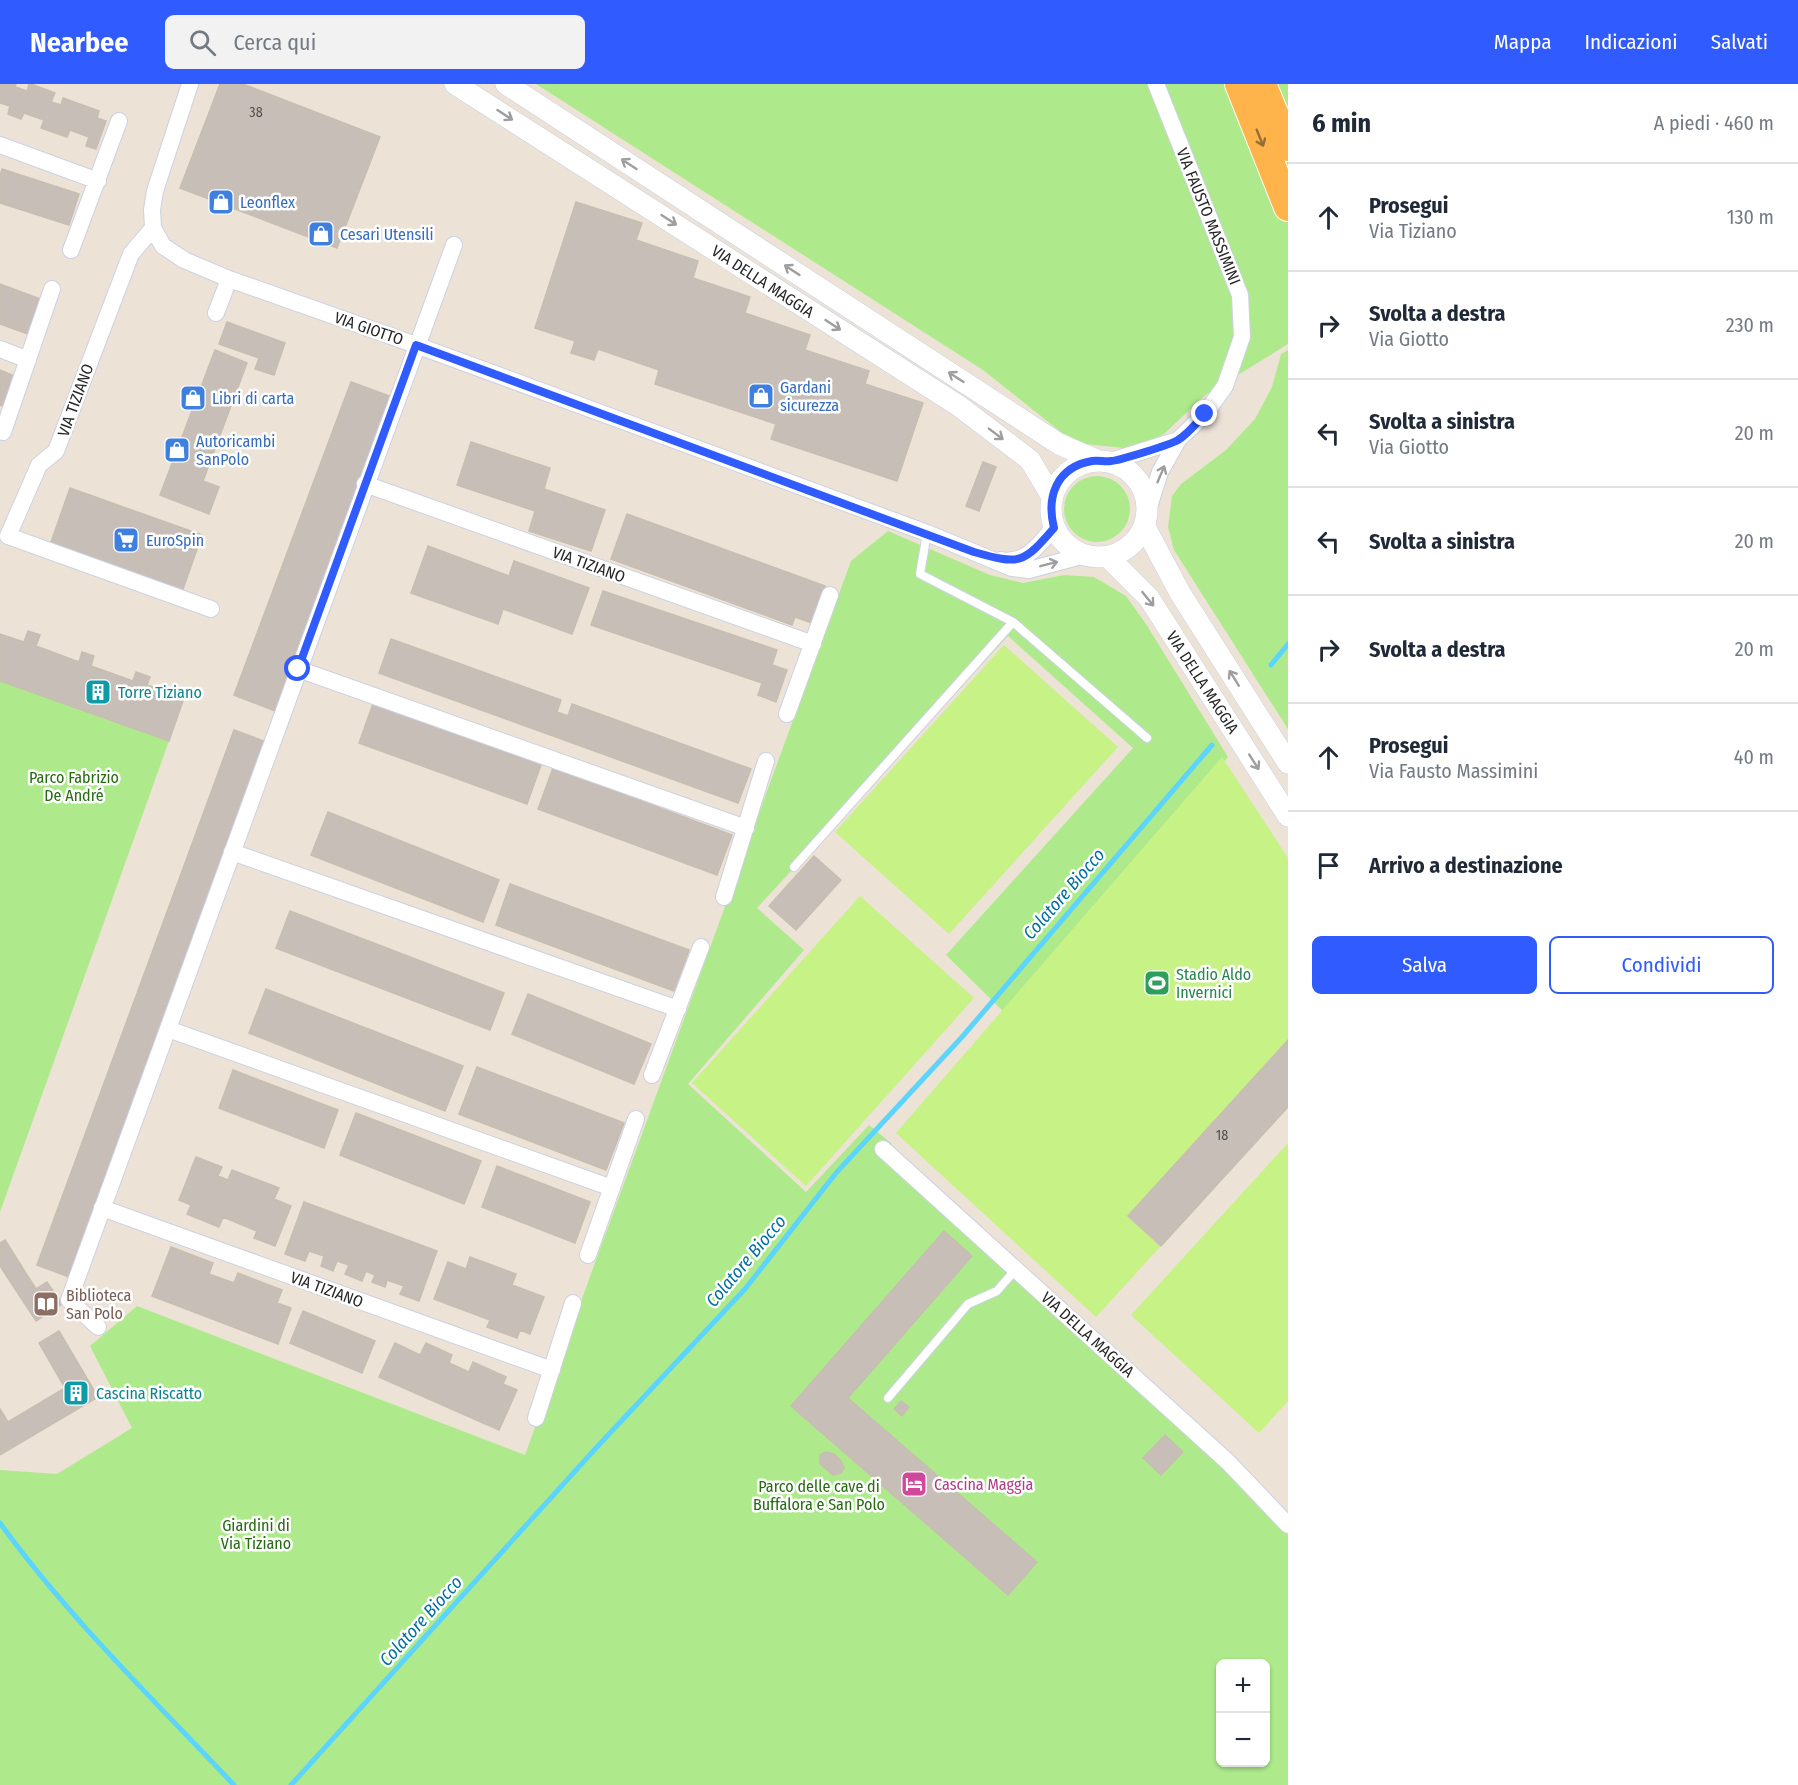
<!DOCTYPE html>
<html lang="it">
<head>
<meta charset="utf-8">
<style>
	body { margin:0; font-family:"Fira Sans Condensed",sans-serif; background:#f2f2f3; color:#1f2937 }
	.controls { position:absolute; right:18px; bottom:18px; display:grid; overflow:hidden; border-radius:9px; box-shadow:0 2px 4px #0004 }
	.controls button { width:54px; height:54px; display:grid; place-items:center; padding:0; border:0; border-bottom:2px solid #e0e1e3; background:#fff; color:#1f2937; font:30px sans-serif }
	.stop { position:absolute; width:18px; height:18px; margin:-14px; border:4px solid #305bff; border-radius:50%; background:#fff }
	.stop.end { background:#305bff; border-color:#fff; box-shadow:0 2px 6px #0008 }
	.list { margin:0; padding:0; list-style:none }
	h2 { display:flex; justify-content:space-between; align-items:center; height:78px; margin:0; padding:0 24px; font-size:26px }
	h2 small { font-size:20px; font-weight:400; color:#747a83 }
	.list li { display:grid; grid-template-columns:39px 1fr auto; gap:18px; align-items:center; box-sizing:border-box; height:108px; padding:0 24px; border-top:2px solid #e0e1e3 }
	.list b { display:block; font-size:22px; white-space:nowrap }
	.list p { margin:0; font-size:20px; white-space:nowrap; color:#747a83 }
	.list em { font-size:20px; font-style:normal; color:#747a83 }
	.actions { display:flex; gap:12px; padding:18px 24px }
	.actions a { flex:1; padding:14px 0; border:2px solid #305bff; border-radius:9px; text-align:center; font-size:21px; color:#305bff }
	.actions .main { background:#305bff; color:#fff }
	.icon { flex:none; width:33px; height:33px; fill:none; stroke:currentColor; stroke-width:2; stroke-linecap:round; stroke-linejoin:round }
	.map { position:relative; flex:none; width:1288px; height:1701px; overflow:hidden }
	header { display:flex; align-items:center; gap:36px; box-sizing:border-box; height:84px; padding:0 30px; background:#305bff; color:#fff }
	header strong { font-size:28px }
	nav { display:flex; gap:33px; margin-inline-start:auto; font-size:21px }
	.search { width:420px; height:54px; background:#f2f2f3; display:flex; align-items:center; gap:15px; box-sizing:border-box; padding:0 21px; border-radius:9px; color:#747a83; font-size:22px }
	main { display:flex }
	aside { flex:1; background:#fff }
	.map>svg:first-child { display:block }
</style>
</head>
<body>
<header>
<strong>Nearbee</strong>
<div class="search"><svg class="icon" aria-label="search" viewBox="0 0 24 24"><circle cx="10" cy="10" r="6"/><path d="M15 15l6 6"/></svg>Cerca qui</div>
<nav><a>Mappa</a><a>Indicazioni</a><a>Salvati</a></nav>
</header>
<main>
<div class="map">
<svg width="1288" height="1701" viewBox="0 0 1288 1701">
	<rect width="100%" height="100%" fill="#ece2d6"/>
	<path fill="#aeea8c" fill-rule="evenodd" d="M536 0H1288V260L1204 312 1164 350 1134 365 1085 360 1061 348 983 286Z
		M1288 266V645L1174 466 1168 443 1172 412 1181 400 1226 366 1255 335 1272 303 1281 270Z
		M1064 425a33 33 0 1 1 66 0a33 33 0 1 1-66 0Z
		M888 447 990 491 1023 499 1064 491 1094 493 1126 512 1146 540 1228 673 1005 929 946 871 1133 664 1008 552 757 824 804 866 688 1000 806 1108 869 1041 892 1060 880 1074 1243 1402 1288 1451V1701H0V1386L57 1390 132 1344 90 1262 137 1222 525 1371 851 477ZM1220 1580H1266V1678H1220Z
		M0 597 169 657 0 1128Z"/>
	<path fill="#c7f286" d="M1004 561 1118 663 949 850 835 748Z
		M1222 673 1288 774V1023L1096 1233 896 1049Z
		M860 812 974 914 806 1102 692 999Z
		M1288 1059V1317L1259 1349 1131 1231Z"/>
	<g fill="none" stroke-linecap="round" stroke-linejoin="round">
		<path stroke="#5cd4fb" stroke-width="5" d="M1271 581 1288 560
			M0 1439C69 1534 154 1616 234 1701
			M291 1701 596 1364 745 1205 836 1089 962 953 1212 661"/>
	</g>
	<path fill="#c7bfb7" stroke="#c7beb0" stroke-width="1.5" d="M0 0H16L15 3 27 7 29 0H31L55 9 51 18 61 21 63 14 99 27 97 34 106 37 96 65 86 62 89 53 70 46 67 53 41 44 44 36 24 29 21 35 8 30 10 22 0 19Z
		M220 0H243L380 53 337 164 180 104Z
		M2 85 79 110 69 141 0 119V92Z
		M576 118 642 139 636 156 698 177 693 194 750 213 745 229 810 251 805 266 869 287 865 300 923 319 897 397 771 355 776 340 655 300 659 286 598 265 594 276 571 269 575 257 535 244Z
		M0 200 40 215 28 250 0 240Z
		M227 238 285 259 274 291 255 285 259 274 219 260Z
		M215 266 247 279 203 397 219 403 209 430 160 411Z
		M0 286 14 292 3 322 0 321Z
		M351 298 392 313 275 627 234 611Z
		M471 358 550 384 544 405 605 426 591 467 529 447 535 427 457 401Z
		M983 378 996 383 979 427 966 422Z
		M70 404 202 451 182 508 50 461Z
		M627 430 825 502 812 539 795 533 792 541 611 475Z
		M428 462 509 492 514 477 589 504 572 550 503 525 498 540 411 509Z
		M603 507 777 566 772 581 787 586 776 618 758 611 762 599 591 541Z
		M28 547 40 551 36 562 79 578 82 568 94 572 91 582 133 597 136 588 150 593 147 601 184 614 169 657 0 597V550L24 558Z
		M391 555 561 616 557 628 568 632 572 620 751 685 738 719 379 589Z
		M374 617 542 678 527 720 359 659Z
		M234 646 269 659 72 1194 37 1181Z
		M553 684 732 751 717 791 538 725Z
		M328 728 499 796 483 838 311 771Z
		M814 772 841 796 796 846 769 822Z
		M510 800 689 866 674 907 496 841Z
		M290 827 504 909 490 946 276 864Z
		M266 905 463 982 445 1027 249 949Z
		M528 910 651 960 634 1000 512 950Z
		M1288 956V1023L1161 1162 1128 1132Z
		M477 983 624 1039 606 1086 459 1030Z
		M233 986 338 1026 324 1064 219 1024Z
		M356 1029 481 1077 464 1120 340 1071Z
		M196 1073 222 1083 218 1092 228 1096 232 1086 279 1104 274 1115 291 1122 275 1162 254 1154 257 1147 223 1133 219 1143 187 1130 191 1121 179 1116Z
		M497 1082 590 1118 575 1159 482 1123Z
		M304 1118 437 1167 419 1217 400 1210 404 1202 387 1196 385 1203 372 1198 375 1191 366 1187 362 1197 345 1190 349 1181 337 1177 333 1187 321 1182 324 1172 309 1167 305 1177 285 1170Z
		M944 1147 972 1172 848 1314 1037 1478 1008 1511 791 1322Z
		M5 1156 36 1205 47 1198 62 1220 36 1237 0 1182V1159Z
		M171 1163 213 1179 209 1190 234 1199 238 1189 282 1206 277 1219 291 1224 278 1260 152 1212Z
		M470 1173 516 1190 512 1201 544 1213 530 1250 520 1246 517 1254 487 1243 490 1236 434 1215 448 1178 466 1185Z
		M303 1227 375 1257 362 1289 290 1259Z
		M59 1247 98 1313 0 1371V1325L8 1338 65 1304 39 1259Z
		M395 1259 420 1271 426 1259 452 1271 449 1279 469 1288 473 1278 506 1293 503 1300 517 1306 499 1346 379 1293Z
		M901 1317 909 1323 902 1332 894 1325Z
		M1165 1351 1183 1368 1161 1391 1143 1374Z
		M826 1368 834 1370 841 1377 844 1384 841 1389 833 1391 820 1380V1371Z"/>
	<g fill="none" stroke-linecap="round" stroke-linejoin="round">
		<g stroke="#ccd1e3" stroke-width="10">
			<path id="service" d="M927 449 920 490 1013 538 1147 654
				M794 783 1013 538
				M888 1314 968 1220 997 1207 1015 1186"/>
		</g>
		<g stroke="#ccd1e3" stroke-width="18">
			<path id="minor" d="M190 0 155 107 152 126 153 144 163 162 184 176 229 195 416 261 927 449 1012 484 1029 486 1085 471
				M0 61 98 97
				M153 144 131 170 56 367 39 381 8 452 211 525
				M71 166 119 37
				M216 229 229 195
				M0 265 28 276
				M3 348 52 205
				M1111 377 1178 356
				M365 400 813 560
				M1148 426 1160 388 1178 356 1205 330 1225 302 1242 253 1240 211 1156 0
				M1001 476C1025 481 1040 460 1054 443
				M298 585 746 744
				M787 630 830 511
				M232 768 678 925
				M724 813 766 677
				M168 945 612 1104
				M652 991 701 863
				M883 1065 1228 1378 1288 1441
				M102 1124 552 1286
				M588 1171 636 1035
				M98 1243 69 1216 454 161
				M536 1334 573 1219"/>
		</g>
		<g stroke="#ccd1e3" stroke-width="22">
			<path id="tertiary" d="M455 0 959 322 1030 376 1052 413
				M506 0 1059 360 1096 376
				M1051 425a48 48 0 1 1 96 0a48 48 0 1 1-96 0Z
				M1145 443 1180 509 1288 679
				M1108 473 1149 514 1288 732"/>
		</g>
		<g stroke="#fff" stroke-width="30">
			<path id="trunk" d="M1239 0 1288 123
				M1262 0 1288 63"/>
		</g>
		<use href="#service" stroke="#fff" stroke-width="8"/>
		<use href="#minor" stroke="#fff" stroke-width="16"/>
		<use href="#tertiary" stroke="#fff" stroke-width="21"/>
		<use href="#trunk" stroke="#ffb44b" stroke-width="28"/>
	</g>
	<defs><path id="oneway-shaft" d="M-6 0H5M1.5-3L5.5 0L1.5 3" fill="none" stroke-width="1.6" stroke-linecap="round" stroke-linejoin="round" transform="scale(1.5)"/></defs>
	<g stroke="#9e9e9e">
		<use href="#oneway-shaft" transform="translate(505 31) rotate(33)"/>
		<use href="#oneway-shaft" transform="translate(629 80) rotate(-147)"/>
		<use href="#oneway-shaft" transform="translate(669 136) rotate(33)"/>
		<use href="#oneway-shaft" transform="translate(792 186) rotate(-147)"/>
		<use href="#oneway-shaft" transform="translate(833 241) rotate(33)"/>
		<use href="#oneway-shaft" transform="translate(956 293) rotate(-147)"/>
		<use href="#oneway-shaft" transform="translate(996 350) rotate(37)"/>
		<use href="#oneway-shaft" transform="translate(1161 390) rotate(-67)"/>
		<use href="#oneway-shaft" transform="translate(1049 480) rotate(-14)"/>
		<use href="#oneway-shaft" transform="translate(1148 515) rotate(51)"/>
		<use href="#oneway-shaft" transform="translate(1234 594) rotate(-122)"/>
		<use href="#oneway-shaft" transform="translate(1254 678) rotate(57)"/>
	</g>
	<use stroke="#936e39" href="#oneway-shaft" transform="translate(1260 54) rotate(68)"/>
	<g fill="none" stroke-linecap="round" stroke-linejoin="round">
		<path stroke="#305bff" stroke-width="8" d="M298 585 416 261 974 468C1020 481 1023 480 1054 444 1046 412 1057 383 1092 377 1099 376 1105 378 1111 377 1118 377 1172 360 1178 356 1188 350 1197 338 1205 330"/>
	</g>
	<defs>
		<g id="shop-square" transform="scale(1.35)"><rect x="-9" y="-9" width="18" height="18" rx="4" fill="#3f7fe0" stroke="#fff"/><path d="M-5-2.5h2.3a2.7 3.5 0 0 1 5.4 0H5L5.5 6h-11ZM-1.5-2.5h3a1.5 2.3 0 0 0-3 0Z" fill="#fff"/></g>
		<g id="supermarket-square" transform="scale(1.35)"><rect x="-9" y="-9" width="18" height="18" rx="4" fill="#3f7fe0" stroke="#fff"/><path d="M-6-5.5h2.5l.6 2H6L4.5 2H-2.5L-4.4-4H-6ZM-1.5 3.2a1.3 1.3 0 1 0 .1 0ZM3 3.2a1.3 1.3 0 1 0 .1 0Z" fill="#fff"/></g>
		<g id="building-square" transform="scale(1.35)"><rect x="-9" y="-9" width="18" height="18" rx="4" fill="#0f9aa8" stroke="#fff"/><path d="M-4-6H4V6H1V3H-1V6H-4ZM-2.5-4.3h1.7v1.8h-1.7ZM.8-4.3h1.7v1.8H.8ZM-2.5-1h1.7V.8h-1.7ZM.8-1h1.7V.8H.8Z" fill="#fff"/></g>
		<g id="stadium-square" transform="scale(1.35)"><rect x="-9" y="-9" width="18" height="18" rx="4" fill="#2e9e5b" stroke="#fff"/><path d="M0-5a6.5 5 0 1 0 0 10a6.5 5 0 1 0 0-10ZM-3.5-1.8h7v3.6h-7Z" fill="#fff"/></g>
		<g id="library-square" transform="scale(1.35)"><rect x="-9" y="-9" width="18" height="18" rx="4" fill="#8d6e63" stroke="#fff"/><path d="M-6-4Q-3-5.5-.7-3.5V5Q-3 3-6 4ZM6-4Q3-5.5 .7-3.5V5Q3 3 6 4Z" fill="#fff"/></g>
		<g id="hotel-square" transform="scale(1.35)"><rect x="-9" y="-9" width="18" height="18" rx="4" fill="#d1479c" stroke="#fff"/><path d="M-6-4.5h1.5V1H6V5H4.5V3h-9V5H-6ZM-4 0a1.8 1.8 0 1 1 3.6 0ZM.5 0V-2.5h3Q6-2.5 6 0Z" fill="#fff"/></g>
	</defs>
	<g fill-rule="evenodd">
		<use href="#shop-square" x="221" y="118"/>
		<use href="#shop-square" x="321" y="150"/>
		<use href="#shop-square" x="761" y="312"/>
		<use href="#shop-square" x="193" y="314"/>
		<use href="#shop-square" x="177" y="366"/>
		<use href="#supermarket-square" x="126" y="456"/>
		<use href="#building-square" x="98" y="608"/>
		<use href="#stadium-square" x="1157" y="899"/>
		<use href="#library-square" x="46" y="1220"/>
		<use href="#building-square" x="76" y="1309"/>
		<use href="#hotel-square" x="914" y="1400"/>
	</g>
	<g text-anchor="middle" stroke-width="5" stroke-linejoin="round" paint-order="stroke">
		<g font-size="14" fill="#4f4d4b">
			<text x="256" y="33">38</text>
			<text x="1222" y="1056">18</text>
		</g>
		<g font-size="16" fill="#366cbe" stroke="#fff" text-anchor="start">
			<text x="240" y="124">Leonflex</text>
			<text x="340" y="156">Cesari Utensili</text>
			<text x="780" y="309">Gardani<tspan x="780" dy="18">sicurezza</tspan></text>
			<text x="212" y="320">Libri di carta</text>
			<text x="196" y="363">Autoricambi<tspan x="196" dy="18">SanPolo</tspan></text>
			<text x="146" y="462">EuroSpin</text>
		</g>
		<g font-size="16" fill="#272727" stroke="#fff">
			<text transform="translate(1209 132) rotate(68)" y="6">VIA FAUSTO MASSIMINI</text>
			<text transform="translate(763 197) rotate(33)" y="6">VIA DELLA MAGGIA</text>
			<text transform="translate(369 244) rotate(19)" y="6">VIA GIOTTO</text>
			<text transform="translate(75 316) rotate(-70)" y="6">VIA TIZIANO</text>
			<text transform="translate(589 480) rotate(20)" y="6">VIA TIZIANO</text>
			<text transform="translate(1203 598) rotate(57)" y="6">VIA DELLA MAGGIA</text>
			<text transform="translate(327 1205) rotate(20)" y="6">VIA TIZIANO</text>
			<text transform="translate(1088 1250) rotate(42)" y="6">VIA DELLA MAGGIA</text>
		</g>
		<g font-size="16" fill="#0d838f" stroke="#fff" text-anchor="start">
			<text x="118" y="614">Torre Tiziano</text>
			<text x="96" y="1315">Cascina Riscatto</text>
		</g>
		<g font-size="16" fill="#266a11" stroke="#fff">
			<text x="74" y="699">Parco Fabrizio<tspan x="74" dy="18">De André</tspan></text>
			<text x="819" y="1408">Parco delle cave di<tspan x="819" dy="18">Buffalora e San Polo</tspan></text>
			<text x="256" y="1447">Giardini di<tspan x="256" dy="18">Via Tiziano</tspan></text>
		</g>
		<g font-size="16" fill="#27864d" stroke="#fff" text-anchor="start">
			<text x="1176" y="896">Stadio Aldo<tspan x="1176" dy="18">Invernici</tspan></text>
		</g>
		<g font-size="16" fill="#785e54" stroke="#fff" text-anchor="start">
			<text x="66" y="1217">Biblioteca<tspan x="66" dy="18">San Polo</tspan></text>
		</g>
		<g font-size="16" fill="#b23c85" stroke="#fff" text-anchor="start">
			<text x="934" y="1406">Cascina Maggia</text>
		</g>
		<g font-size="18" font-style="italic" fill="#006ea2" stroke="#fff">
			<text transform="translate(1064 810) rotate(-49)" y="6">Colatore Biocco</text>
			<text transform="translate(746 1177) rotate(-50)" y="6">Colatore Biocco</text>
			<text transform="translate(421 1537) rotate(-48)" y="6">Colatore Biocco</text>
		</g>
	</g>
</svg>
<div class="controls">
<button>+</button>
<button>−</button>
</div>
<div class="stop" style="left:298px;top:585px"></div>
<div class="stop end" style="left:1205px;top:330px"></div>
</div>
<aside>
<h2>6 min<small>A piedi · 460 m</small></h2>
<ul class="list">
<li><svg class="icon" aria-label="ahead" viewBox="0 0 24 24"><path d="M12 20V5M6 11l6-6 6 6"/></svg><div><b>Prosegui</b><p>Via Tiziano</p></div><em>130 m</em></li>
<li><svg class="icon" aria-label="right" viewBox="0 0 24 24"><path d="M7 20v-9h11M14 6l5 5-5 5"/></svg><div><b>Svolta a destra</b><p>Via Giotto</p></div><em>230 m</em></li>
<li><svg class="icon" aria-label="left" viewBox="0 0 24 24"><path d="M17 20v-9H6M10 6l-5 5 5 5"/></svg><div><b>Svolta a sinistra</b><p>Via Giotto</p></div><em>20 m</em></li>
<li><svg class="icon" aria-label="left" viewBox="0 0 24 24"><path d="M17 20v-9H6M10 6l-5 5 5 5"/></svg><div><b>Svolta a sinistra</b></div><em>20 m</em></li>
<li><svg class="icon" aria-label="right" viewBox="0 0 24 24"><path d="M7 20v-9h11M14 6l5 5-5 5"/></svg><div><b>Svolta a destra</b></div><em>20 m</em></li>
<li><svg class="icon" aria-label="ahead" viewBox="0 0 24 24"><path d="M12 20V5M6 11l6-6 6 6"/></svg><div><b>Prosegui</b><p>Via Fausto Massimini</p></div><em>40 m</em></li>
<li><svg class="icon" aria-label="arrive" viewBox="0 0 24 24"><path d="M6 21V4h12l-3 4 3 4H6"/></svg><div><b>Arrivo a destinazione</b></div></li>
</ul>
<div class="actions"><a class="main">Salva</a><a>Condividi</a></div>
</aside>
</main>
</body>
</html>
